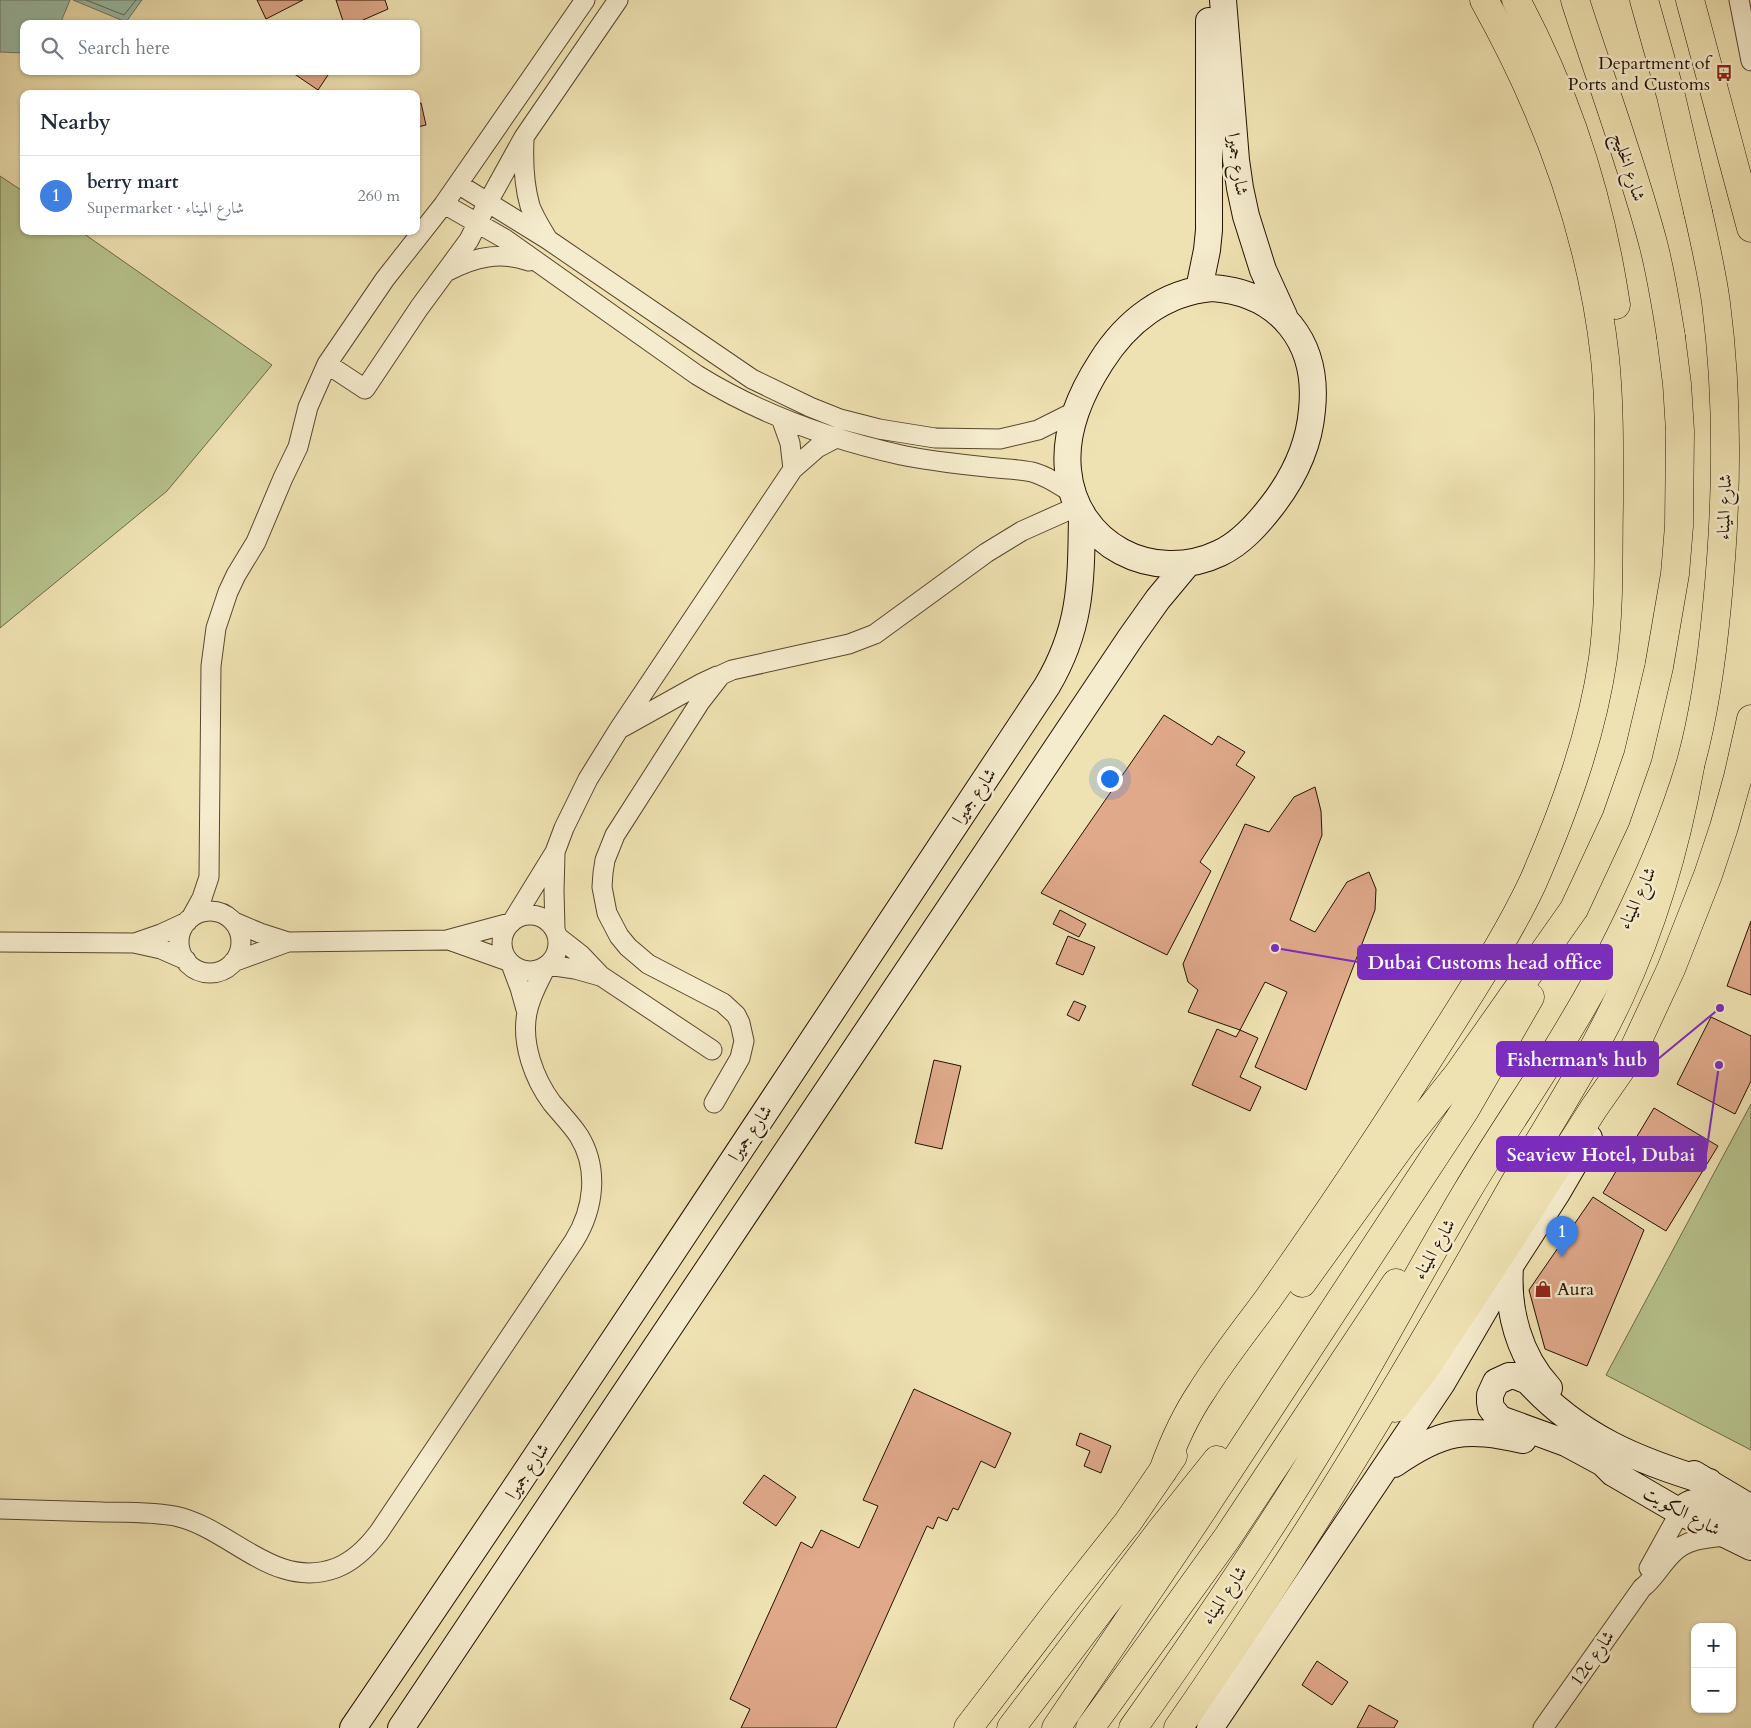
<!DOCTYPE html>
<html lang="en">
<head>
<meta charset="utf-8">
<style>
	body { margin:0; font-family:Cardo,Amiri,serif; background:#f6f6f7; color:#1f2937 }
	.controls { position:absolute; right:15px; bottom:15px; display:grid; overflow:hidden; border-radius:10px; box-shadow:0 1px 4px #0004 }
	.controls button { width:45px; height:45px; display:grid; place-items:center; padding:0; border:0; border-bottom:1px solid #e0e1e3; background:#fff; color:#1f2937; font:25px sans-serif }
	.you { position:absolute; left:1109px; top:778px; width:18px; height:18px; margin:-12px; border:4px solid #fff; border-radius:50%; background:#1a73e8; box-shadow:0 0 0 8px #1a73e833 }
	.badge { display:grid; place-items:center; width:32px; height:32px; border-radius:50%; background:#8f2418; color:#fff; font-size:16px; font-weight:700 }
	.pin { position:absolute; translate:-50% -41px; filter:drop-shadow(0 1px 2px #0008) }
	.pin::after { content:''; position:absolute; top:26px; width:18px; height:15px; background:inherit; clip-path:polygon(0 0,100% 0,50% 100%) }
	.list { margin:0; padding:0; list-style:none }
	h2 { display:flex; justify-content:space-between; align-items:center; height:65px; margin:0; padding:0 20px; font-size:21px }
	h2 small { font-size:16px; font-weight:400; color:#747a83 }
	.list li { display:grid; grid-template-columns:32px 1fr auto; gap:15px; align-items:center; box-sizing:border-box; height:80px; padding:0 20px; border-top:1px solid #e0e1e3 }
	.list b { display:block; font-size:19px; white-space:nowrap }
	.list p { margin:0; font-size:16px; white-space:nowrap; color:#747a83 }
	.list em { font-size:16px; font-style:normal; color:#747a83 }
	.icon { flex:none; width:28px; height:28px; fill:none; stroke:currentColor; stroke-width:2; stroke-linecap:round; stroke-linejoin:round }
	.map { position:relative; flex:none; width:1751px; height:1728px; overflow:hidden }
	.search { position:absolute; background:#fff; box-shadow:0 1px 4px #0004; left:20px; top:20px; width:400px; height:55px; display:flex; align-items:center; gap:12px; box-sizing:border-box; padding:0 18px; border-radius:10px; color:#747a83; font-size:19px }
	.panel { position:absolute; background:#fff; box-shadow:0 1px 4px #0004; left:20px; top:90px; width:400px; height:145px; border-radius:10px }
	.map>svg:first-child { display:block }
</style>
</head>
<body>
<div class="map">
<svg width="1751" height="1728" viewBox="0 0 1751 1728">
	<rect width="100%" height="100%" fill="#efe2b2"/>
	<filter id="stains"><feTurbulence type="fractalNoise" baseFrequency=".004" numOctaves="4"/><feColorMatrix values="0 0 0 0 .2 0 0 0 0 .09 0 0 0 0 .02 0 0 0 .5 -.17"/></filter>
	<radialGradient id="worn" r=".72"><stop offset=".6" stop-color="#630" stop-opacity="0"/><stop offset="1" stop-color="#630" stop-opacity=".3"/></radialGradient>
	<path fill="#b7c38d" stroke="#6e6a48" d="M0 176 24 192V231H80L272 365 167 491 0 628Z
		M1751 1104V1450L1606 1375Z"/>
	<path fill="#9abeaa" stroke="#6b7967" d="M0 0H70L60 24H24V53L0 52Z
		M73 0H142L126 22Z"/>
	<g fill="none" stroke-linecap="round" stroke-linejoin="round">
		<path stroke="#5f6856" stroke-width="1" d="M86 0 124 15 136 0"/>
	</g>
	<path fill="#dfa98a" stroke="#241202" d="M257 0H303L266 19Z
		M336 0H385L388 9 354 24H344Z
		M290 71H322L328 75 318 90Z
		M421 103 426 125 417 127 419 136H416V104Z
		M1164 715 1212 745 1218 736 1245 752 1236 765 1255 777 1200 862 1211 871 1167 955 1041 893Z
		M1315 787 1321 811 1322 835 1290 920 1315 932 1347 882 1369 872 1376 889 1375 910 1306 1090 1255 1067 1287 992 1265 982 1240 1030 1188 1012 1198 990 1188 982 1183 964 1245 824 1269 832 1294 797Z
		M1060 910 1086 924 1079 937 1053 924Z
		M1751 921V995L1727 986Z
		M1068 936 1095 947 1083 975 1056 964Z
		M1074 1001 1086 1006 1079 1021 1067 1015Z
		M1711 1017 1751 1036V1081L1735 1114 1677 1084Z
		M1217 1029 1236 1037 1240 1030 1258 1038 1240 1077 1261 1087 1250 1111 1192 1085Z
		M934 1060 961 1066 942 1149 915 1143Z
		M1654 1108 1718 1146 1666 1231 1603 1193Z
		M1593 1197 1644 1230 1587 1366 1545 1349 1529 1290Z
		M914 1389 1011 1433 995 1468 981 1461 958 1510 953 1508 947 1521 938 1517 933 1529 927 1526 836 1728H741L750 1709 730 1699 801 1542 812 1548 821 1530 859 1548 878 1506 863 1500Z
		M1080 1433 1111 1446 1101 1473 1084 1466 1090 1451 1076 1445Z
		M764 1475 796 1497 776 1526 743 1503Z
		M1317 1661 1348 1682 1332 1705 1302 1685Z
		M1369 1705 1398 1721 1394 1728H1357Z"/>
	<g fill="none" stroke-linecap="round" stroke-linejoin="round">
		<g stroke="#57462e" stroke-width="21">
			<path id="street" d="M1739 0 1751 61
				M524 140C523 162 524 185 530 206 534 217 541 228 547 238
				M458 184 547 239 752 379 810 407 840 419 879 429 935 438 1000 439 1038 430 1078 410
				M444 204 505 239 697 375C760 414 829 439 901 455 929 461 958 464 987 467 1002 469 1018 469 1032 472 1047 476 1060 485 1072 493
				M448 271C474 257 500 251 529 261
				M327 364 365 389 419 308 469 240 488 202 524 137 618 0
				M781 418 790 443 793 469
				M623 727 702 683 717 676
				M555 854 554 891 555 929
				M179 942a31 31 0 1 1 62 0a31 31 0 1 1-62 0Z
				M502 943a28 28 0 1 1 56 0a28 28 0 1 1-56 0Z
				M191 918 202 898 209 877 211 666 216 628 228 592 236 575 256 542 283 478 298 447 308 407 327 364 385 279 444 204 585 0
				M234 922 260 933 288 942
				M512 922 555 852 564 828 588 779 619 729 793 469 817 448 836 438
				M558 937 581 955 601 976 712 1050
				M449 940 508 961
				M0 942 134 943 161 949 186 960
				M135 943 161 934 187 922
				M233 962 288 942 447 940 510 923
				M511 964 520 988 527 1013
				M548 965 575 969 600 976
				M714 1103 740 1058 744 1041 740 1023 736 1015 723 1003 648 964 628 947 619 936 607 913 602 887 603 873 605 860 615 835 700 702 721 675 732 670 849 644 875 634 986 553 1022 531 1078 506
				M0 1509C34 1510 68 1511 103 1512 127 1512 151 1512 175 1516 231 1528 274 1591 336 1568 354 1561 367 1548 379 1532L574 1241C594 1209 599 1169 579 1136 571 1124 561 1114 552 1103 534 1079 521 1043 527 1013 530 996 539 981 546 967
				M1649 1568 1680 1512
				M1543 1728 1642 1588C1654 1579 1660 1566 1671 1555 1686 1538 1708 1538 1729 1536"/>
		</g>
		<g stroke="#241202" stroke-width="28">
			<path id="secondary" d="M1223 0 1236 160 1240 188 1246 216 1263 270 1284 316
				M1212 288C1281 293 1319 343 1312 410 1309 446 1293 479 1271 507 1257 525 1241 543 1220 553 1153 585 1075 545 1068 470 1064 432 1081 393 1101 362 1126 322 1164 292 1212 288Z
				M1199 289 1207 250 1209 230V21
				M1510 1267C1507 1310 1519 1356 1549 1388
				M1394 1464C1443 1430 1465 1427 1523 1440
				M1694 1474 1751 1508
				M1709 1482C1638 1461 1579 1437 1528 1381L1516 1376H1509L1496 1382 1490 1395V1402L1491 1408 1500 1419 1566 1443 1603 1463 1613 1473 1680 1512 1751 1547
				M1680 1512C1700 1487 1728 1519 1751 1526
				M353 1728C588 1383 816 1034 1047 686 1082 627 1081 581 1082 514
				M401 1728 1131 637 1158 599 1188 563
				M1210 1728 1442 1383 1510 1266 1557 1193 1589 1138"/>
		</g>
		<g stroke="#241202" stroke-width="29">
			<path id="primary" d="M1516 0C1567 95 1600 198 1616 305
				M1690 0 1751 228
				M1302 1283 1403 1143 1458 1074 1574 909 1616 819 1638 756 1659 667 1675 574 1679 526 1680 431 1677 384 1671 337
				M1395 1408 1427 1366 1510 1240 1594 1108 1631 1055 1671 969 1708 875 1724 827 1738 777 1751 719
				M1163 1471C1173 1443 1185 1416 1202 1391 1222 1359 1246 1329 1268 1299 1304 1248 1339 1197 1373 1145 1400 1104 1426 1063 1452 1022 1481 976 1510 931 1533 882 1564 811 1592 735 1603 658 1610 607 1608 555 1609 504 1609 456 1610 407 1605 358 1591 231 1546 111 1484 0
				M968 1728 1063 1604 1128 1522 1173 1456
				M1011 1728 1161 1530 1217 1460
				M1056 1728 1198 1517 1465 1110 1530 997
				M1090 1728 1227 1538 1396 1283
				M1133 1728C1201 1632 1268 1534 1328 1434 1376 1354 1419 1272 1466 1193 1499 1137 1536 1085 1569 1029 1589 996 1608 961 1625 926 1650 875 1675 817 1691 762 1705 711 1712 658 1717 605 1727 505 1729 403 1716 303 1712 273 1705 243 1698 212"/>
		</g>
		<g stroke="#241202" stroke-width="29">
			<path id="highway" d="M1575 0C1601 81 1631 161 1653 243 1661 274 1666 305 1671 337
				M1644 0 1671 96 1698 212
				M1178 1728C1294 1561 1400 1386 1500 1209 1539 1138 1585 1071 1619 998 1653 925 1676 846 1690 767"/>
		</g>
		<use href="#street" stroke="#f5eccd" stroke-width="19"/>
		<use href="#secondary" stroke="#f5eccd" stroke-width="26"/>
		<use href="#primary" stroke="#efe2b2" stroke-width="28"/>
		<use href="#highway" stroke="#efe2b2" stroke-width="28"/>
	</g>
	<defs>
		<g id="bus-bare" transform="scale(1.35)"><path d="M-5-6H5V4H4V6H2V4H-2V6H-4V4H-5ZM-3.5-4V0h7V-4ZM-3.5 1.2v1.5H-2V1.2ZM2 1.2v1.5H3.5V1.2Z" fill="#8f2418" stroke="#f5eccd" stroke-width="2.5" paint-order="stroke"/></g>
		<g id="shop-bare" transform="scale(1.35)"><path d="M-5-2.5h2.3a2.7 3.5 0 0 1 5.4 0H5L5.5 6h-11ZM-1.5-2.5h3a1.5 2.3 0 0 0-3 0Z" fill="#8f2418" stroke="#f5eccd" stroke-width="2.5" paint-order="stroke"/></g>
	</defs>
	<g fill-rule="evenodd">
		<use href="#bus-bare" x="1724" y="73"/>
		<use href="#shop-bare" x="1543" y="1289"/>
	</g>
	<g text-anchor="middle" stroke-width="5" stroke-linejoin="round" paint-order="stroke">
		<g font-size="18" fill="#241202" stroke="#f5eccd" text-anchor="end">
			<text x="1710" y="69">Department of<tspan x="1710" dy="21">Ports and Customs</tspan></text>
			<text x="1557" y="1295" text-anchor="start">Aura</text>
		</g>
		<g font-size="18" fill="#241202" stroke="#f5eccd">
			<text transform="translate(1238 164) rotate(82)" y="6">شارع جميرا</text>
			<text transform="translate(1629 167) rotate(72)" y="6">شارع الخليج</text>
			<text transform="translate(1724 507) rotate(-88)" y="6">شارع الميناء</text>
			<text transform="translate(974 796) rotate(-56)" y="6">شارع جميرا</text>
			<text transform="translate(1637 898) rotate(-65)" y="6">شارع الميناء</text>
			<text transform="translate(750 1133) rotate(-56)" y="6">شارع جميرا</text>
			<text transform="translate(1434 1249) rotate(-60)" y="6">شارع الميناء</text>
			<text transform="translate(527 1471) rotate(-56)" y="6">شارع جميرا</text>
			<text transform="translate(1682 1511) rotate(28)" y="6">شارع الكويت</text>
			<text transform="translate(1224 1595) rotate(-56)" y="6">شارع الميناء</text>
			<text transform="translate(1592 1658) rotate(-55)" y="6">12c شارع</text>
		</g>
	</g>
	<path fill="none" stroke="#7b2cbf" stroke-width="2" d="M1275 948L1358 962M1720 1008L1658 1059M1719 1065L1706 1154"/>
	<g fill="#7b2cbf" stroke="#f5eccd" stroke-width="2">
		<circle cx="1275" cy="948" r="5"/>
		<circle cx="1720" cy="1008" r="5"/>
		<circle cx="1719" cy="1065" r="5"/>
	</g>
	<g fill="#7b2cbf" stroke="#7b2cbf" stroke-width="2">
		<rect x="1358" y="945" width="254" height="34" rx="5"/>
		<rect x="1497" y="1042" width="161" height="34" rx="5"/>
		<rect x="1497" y="1137" width="209" height="34" rx="5"/>
	</g>
	<g font-size="19" text-anchor="middle" font-weight="bold" fill="#fff">
		<text x="1485" y="969">Dubai Customs head office</text>
		<text x="1577" y="1066">Fisherman's hub</text>
		<text x="1601" y="1161">Seaview Hotel, Dubai</text>
	</g>
	<rect width="100%" height="100%" filter="url(#stains)"/>
	<rect width="100%" height="100%" fill="url(#worn)"/>
</svg>
<div class="controls">
<button>+</button>
<button>−</button>
</div>
<div class="you"></div>
<div class="pin badge" style="left:1562px;top:1257px;background:#3f7fe0">1</div>
<div class="search"><svg class="icon" aria-label="search" viewBox="0 0 24 24"><circle cx="10" cy="10" r="6"/><path d="M15 15l6 6"/></svg>Search here</div>
<section class="panel">
<h2>Nearby<small></small></h2>
<ul class="list">
<li><span class="badge" style="background:#3f7fe0">1</span><div><b>berry mart</b><p>Supermarket · شارع الميناء</p></div><em>260 m</em></li>
</ul>
</section>
</div>
</body>
</html>
